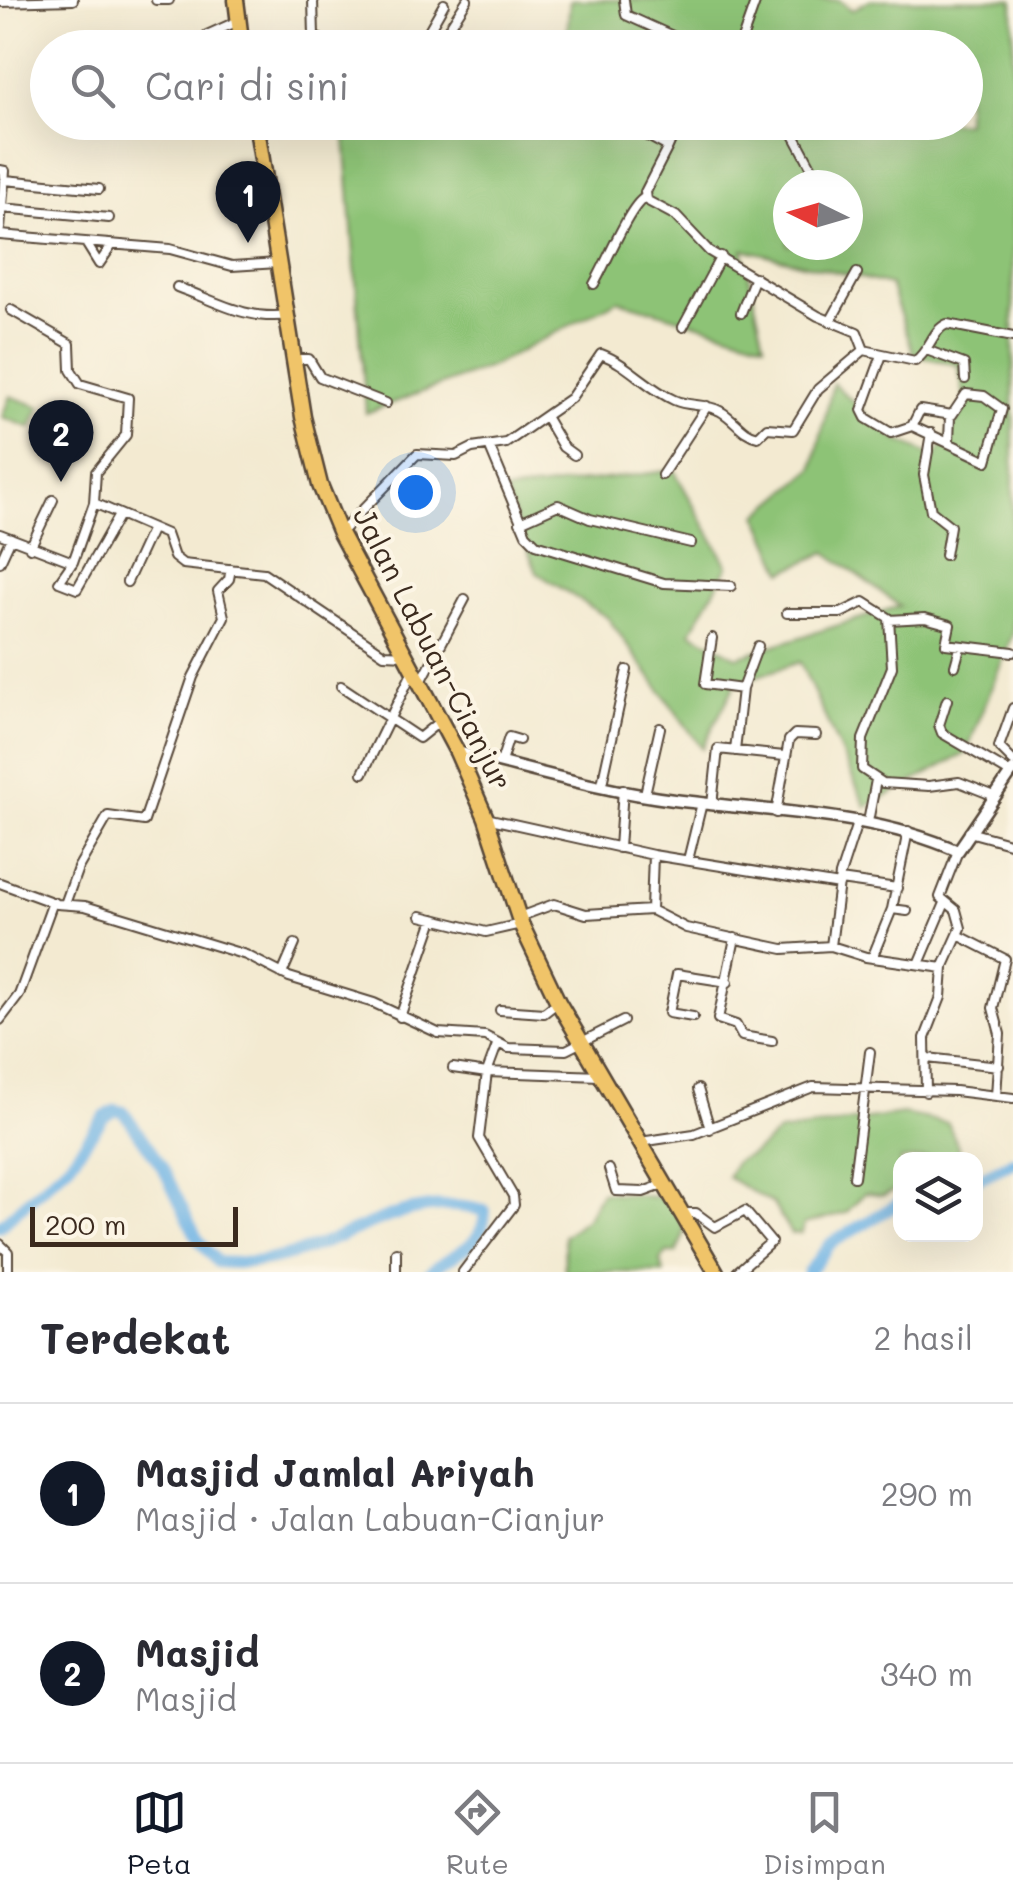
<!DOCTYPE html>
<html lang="id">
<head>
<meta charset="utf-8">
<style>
	body { margin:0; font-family:Mali,sans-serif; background:#f2f2f3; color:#2b2b33 }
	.controls { position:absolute; right:30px; bottom:30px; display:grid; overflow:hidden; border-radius:20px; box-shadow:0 10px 40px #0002 }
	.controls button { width:90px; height:90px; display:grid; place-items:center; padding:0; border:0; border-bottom:2px solid #e1e1e2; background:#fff; color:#2b2b33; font:50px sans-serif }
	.compass { position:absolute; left:773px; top:170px; width:90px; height:90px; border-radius:50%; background:#fff; box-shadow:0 10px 40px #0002; rotate:275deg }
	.scale { position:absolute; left:30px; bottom:25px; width:208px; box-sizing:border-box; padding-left:10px; border:5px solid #3b2a1e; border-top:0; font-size:28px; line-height:35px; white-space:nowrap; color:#3b2a1e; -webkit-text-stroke:8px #fcf5e5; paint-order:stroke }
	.you { position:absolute; left:415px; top:492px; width:35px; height:35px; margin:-25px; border:8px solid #fff; border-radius:50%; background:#1a73e8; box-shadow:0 0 0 15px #1a73e833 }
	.badge { display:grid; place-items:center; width:65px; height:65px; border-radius:50%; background:#111827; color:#fff; font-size:32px; font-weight:700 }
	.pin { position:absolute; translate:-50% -82px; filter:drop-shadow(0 2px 5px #0008) }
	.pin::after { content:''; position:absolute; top:52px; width:35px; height:30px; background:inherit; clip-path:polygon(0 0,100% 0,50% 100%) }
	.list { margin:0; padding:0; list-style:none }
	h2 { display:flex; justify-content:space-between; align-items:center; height:130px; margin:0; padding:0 40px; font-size:42px }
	h2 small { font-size:32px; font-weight:400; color:#7c7c81 }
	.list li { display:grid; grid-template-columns:65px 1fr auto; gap:30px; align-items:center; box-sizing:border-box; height:180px; padding:0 40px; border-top:2px solid #e1e1e2 }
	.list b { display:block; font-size:38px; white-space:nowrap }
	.list p { margin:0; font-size:32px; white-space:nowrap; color:#7c7c81 }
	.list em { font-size:32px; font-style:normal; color:#7c7c81 }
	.icon { flex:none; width:55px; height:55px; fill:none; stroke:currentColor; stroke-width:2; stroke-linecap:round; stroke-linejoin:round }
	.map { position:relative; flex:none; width:1013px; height:1272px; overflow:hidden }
	.search { position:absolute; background:#fff; box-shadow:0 10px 40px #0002; left:30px; right:30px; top:30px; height:110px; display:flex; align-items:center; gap:25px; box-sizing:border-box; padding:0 35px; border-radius:55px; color:#7c7c81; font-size:38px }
	.sheet { height:490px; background:#fff }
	nav { display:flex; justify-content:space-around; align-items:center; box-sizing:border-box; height:140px; border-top:2px solid #e1e1e2; background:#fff; font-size:28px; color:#7c7c81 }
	nav a { display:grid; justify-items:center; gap:5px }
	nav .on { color:#111827 }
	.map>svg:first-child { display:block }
</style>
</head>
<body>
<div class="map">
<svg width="1013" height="1272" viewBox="0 0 1013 1272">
	<rect width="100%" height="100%" fill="#fcf5e5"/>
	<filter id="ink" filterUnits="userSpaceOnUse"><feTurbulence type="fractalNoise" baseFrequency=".01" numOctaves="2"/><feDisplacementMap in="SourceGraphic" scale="20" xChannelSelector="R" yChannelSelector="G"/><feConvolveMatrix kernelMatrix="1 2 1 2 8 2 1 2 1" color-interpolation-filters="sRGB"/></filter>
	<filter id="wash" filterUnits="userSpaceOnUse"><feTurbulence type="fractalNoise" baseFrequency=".0048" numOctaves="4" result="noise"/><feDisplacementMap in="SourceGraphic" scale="40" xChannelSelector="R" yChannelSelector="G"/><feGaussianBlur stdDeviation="2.25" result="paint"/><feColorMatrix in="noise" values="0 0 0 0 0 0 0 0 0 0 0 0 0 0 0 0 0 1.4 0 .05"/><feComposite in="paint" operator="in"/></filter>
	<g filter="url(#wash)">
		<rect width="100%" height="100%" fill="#f3ead1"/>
		<path fill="#8dc376" stroke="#64764a" stroke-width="2.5" fill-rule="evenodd" d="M570 0H839L852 10 870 0H1013V633L966 753 866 807 800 662 736 683 702 748 608 618 537 573 505 492 674 470 728 566 691 632 737 657 900 606 826 552 783 572 758 515 813 469 833 383 893 438 935 457 966 406 958 365 914 355 890 285 743 249 764 343 618 300 492 366 366 413 344 123 966 122V48L566 47ZM788 185H848V245H788Z
			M10 396 40 407 31 428 2 417Z
			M903 1114 948 1123 962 1156 900 1160V1188L882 1196 865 1193 846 1213 804 1224 802 1233 791 1234 773 1204 727 1177 736 1161 754 1153 779 1132Z
			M601 1192 667 1198 684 1220 683 1237 676 1253H667L660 1261 664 1272H565L564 1236 587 1218Z"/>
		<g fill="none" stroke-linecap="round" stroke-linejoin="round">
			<path stroke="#70b4e5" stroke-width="12" d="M976 1180 1013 1162
				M0 1226 70 1163 104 1117 116 1110 124 1112 163 1168 197 1238 217 1262C327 1272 386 1184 485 1211 484 1248 453 1252 430 1272
				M808 1272 831 1243 900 1203"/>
		</g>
	</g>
	<g filter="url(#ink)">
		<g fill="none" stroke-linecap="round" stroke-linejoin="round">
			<g stroke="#574739" stroke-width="12">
				<path id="minor" d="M156 0H169
					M313 0 314 36 338 48
					M624 0 626 15 699 48
					M0 2 73 0
					M428 32 444 4
					M207 35 238 21
					M438 45 467 0
					M739 48 756 0
					M622 122 668 147 645 192 646 200 676 216 709 251 818 316 857 332 864 350
					M787 122 814 172
					M163 123 164 122
					M668 147 679 122
					M0 170 5 171 0 229
					M5 180 99 189
					M2 208 109 218
					M0 235 170 249 232 266 278 263
					M86 243 99 264 112 245
					M594 284C606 264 629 207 644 198
					M177 287C216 301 246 321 289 315
					M11 310 70 344 71 370 80 384 128 398 126 435 96 472 94 503
					M741 313 755 277
					M830 322 857 273
					M683 327 721 256
					M929 351 964 364 965 379
					M882 355 862 410 866 418 891 433 912 426 987 461 1002 409 984 396 966 394 952 415 920 410 912 426
					M295 359H309L320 377 386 403
					M546 418 563 447 574 455
					M931 433 924 475 931 511 950 526 945 555
					M949 442 950 416
					M490 448 526 534 536 544 664 583 731 586
					M662 475 707 406
					M520 522 558 505 590 519 691 543
					M340 533 417 454 456 456 472 448 506 443 571 398 601 354C628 364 647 388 674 400 689 407 705 403 720 411 735 419 742 434 758 437L767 428 793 430 818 389 864 350 915 361C930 351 932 330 947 324L1013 337
					M0 534 73 562 94 503 166 534 174 557 183 564 264 573 384 654 407 655
					M30 548 53 500
					M0 562 11 538
					M73 562 59 582 77 589 119 515
					M127 582 152 528
					M787 613H841L864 602 889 618 892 667 863 739 862 769 883 783 929 786 959 782 992 795
					M889 620 925 618 950 625 946 644 1013 652
					M712 638 705 684 742 689
					M955 666 960 648
					M421 682 465 599
					M341 686 419 738 440 721
					M947 700 939 725 942 733 1010 773
					M1013 708 999 747 1013 761
					M735 751 742 689 758 646
					M501 762 509 737 519 740
					M363 773 412 673
					M602 784 627 670
					M645 794 660 728
					M712 805 718 749 784 756
					M776 813 789 740 795 734 816 735
					M486 818 653 855 839 885
					M868 822 876 780
					M969 832 1013 844
					M619 848 623 789
					M688 860 702 803
					M840 880 897 888
					M0 883 57 904 85 906 246 955 289 977 374 1003 438 1033 485 1036 508 1048 566 1050 623 1021
					M65 904 78 868 108 816 144 821 193 677 224 617 218 591 229 579 231 569
					M651 910 653 855
					M907 911 892 909 908 831
					M421 916 486 932 521 924
					M519 917 554 904 586 914 651 910 686 928 783 949 831 946 866 957 943 968
					M958 935 1005 959 993 1008 1000 1034 996 1096
					M735 938 718 1019 736 1025 742 1036 772 1041
					M831 946 840 875 858 820
					M872 958 892 909
					M919 964 945 903
					M282 974 295 944
					M500 1010 544 1013 558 1002
					M400 1017 434 919
					M693 1017 669 1013 677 974 728 982
					M0 1020 19 995 53 902
					M927 1058 999 1066
					M453 1068 487 1073
					M487 1072 600 1076
					M698 1089 710 1129
					M926 1092 925 1038 941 997 943 968 961 928 956 910 940 897 958 851
					M640 1142 694 1134 813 1087 955 1091 1013 1098
					M609 1169 616 1191 643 1192 665 1184
					M854 1177 870 1052
					M683 1213H696L715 1227 745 1211 771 1242 737 1272
					M0 1244 8 1252V1272
					M396 1252V1272
					M463 1272 514 1205 513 1196 479 1138 487 1072 497 1045"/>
			</g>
			<g stroke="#574739" stroke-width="15">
				<path id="tertiary" d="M457 752C529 769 601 791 674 800 769 812 870 812 958 851L1013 770"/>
			</g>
			<g stroke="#574739" stroke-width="19">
				<path id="trunk" d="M236 0 242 48
					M256 122 303 417 320 485 340 533 457 752 486 818 521 924 558 1002 716 1272"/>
			</g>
			<use href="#minor" stroke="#fff" stroke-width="8"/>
			<use href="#tertiary" stroke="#fff" stroke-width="10"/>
			<use href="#trunk" stroke="#f0c469" stroke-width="14"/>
		</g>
	</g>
	<g text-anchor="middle" stroke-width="8" stroke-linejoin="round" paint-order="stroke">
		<g font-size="30" fill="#3b2a1e" stroke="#fcf5e5">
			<text transform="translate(432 649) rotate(63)" y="10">Jalan Labuan-Cianjur</text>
		</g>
	</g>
</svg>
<div class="controls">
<button><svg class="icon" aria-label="layers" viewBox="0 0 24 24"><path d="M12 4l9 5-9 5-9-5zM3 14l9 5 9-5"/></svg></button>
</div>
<svg class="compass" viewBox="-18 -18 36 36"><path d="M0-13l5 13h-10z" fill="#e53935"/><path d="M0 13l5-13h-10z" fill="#7c7c81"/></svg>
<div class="scale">200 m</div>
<div class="you"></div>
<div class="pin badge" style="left:248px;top:243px">1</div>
<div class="pin badge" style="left:61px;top:482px">2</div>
<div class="search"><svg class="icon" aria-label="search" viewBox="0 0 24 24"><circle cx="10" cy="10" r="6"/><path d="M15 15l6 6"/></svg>Cari di sini</div>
</div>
<section class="sheet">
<h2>Terdekat<small>2 hasil</small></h2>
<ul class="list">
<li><span class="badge">1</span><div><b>Masjid Jamlal Ariyah</b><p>Masjid · Jalan Labuan-Cianjur</p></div><em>290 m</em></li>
<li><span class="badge">2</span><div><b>Masjid</b><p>Masjid</p></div><em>340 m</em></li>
</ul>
</section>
<nav>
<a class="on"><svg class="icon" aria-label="map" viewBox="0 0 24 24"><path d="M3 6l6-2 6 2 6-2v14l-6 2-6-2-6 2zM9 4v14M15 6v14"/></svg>Peta</a>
<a><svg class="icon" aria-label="directions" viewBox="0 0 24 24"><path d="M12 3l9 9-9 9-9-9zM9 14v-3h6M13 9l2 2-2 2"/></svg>Rute</a>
<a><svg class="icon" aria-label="saved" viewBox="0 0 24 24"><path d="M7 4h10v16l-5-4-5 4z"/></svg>Disimpan</a>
</nav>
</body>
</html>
